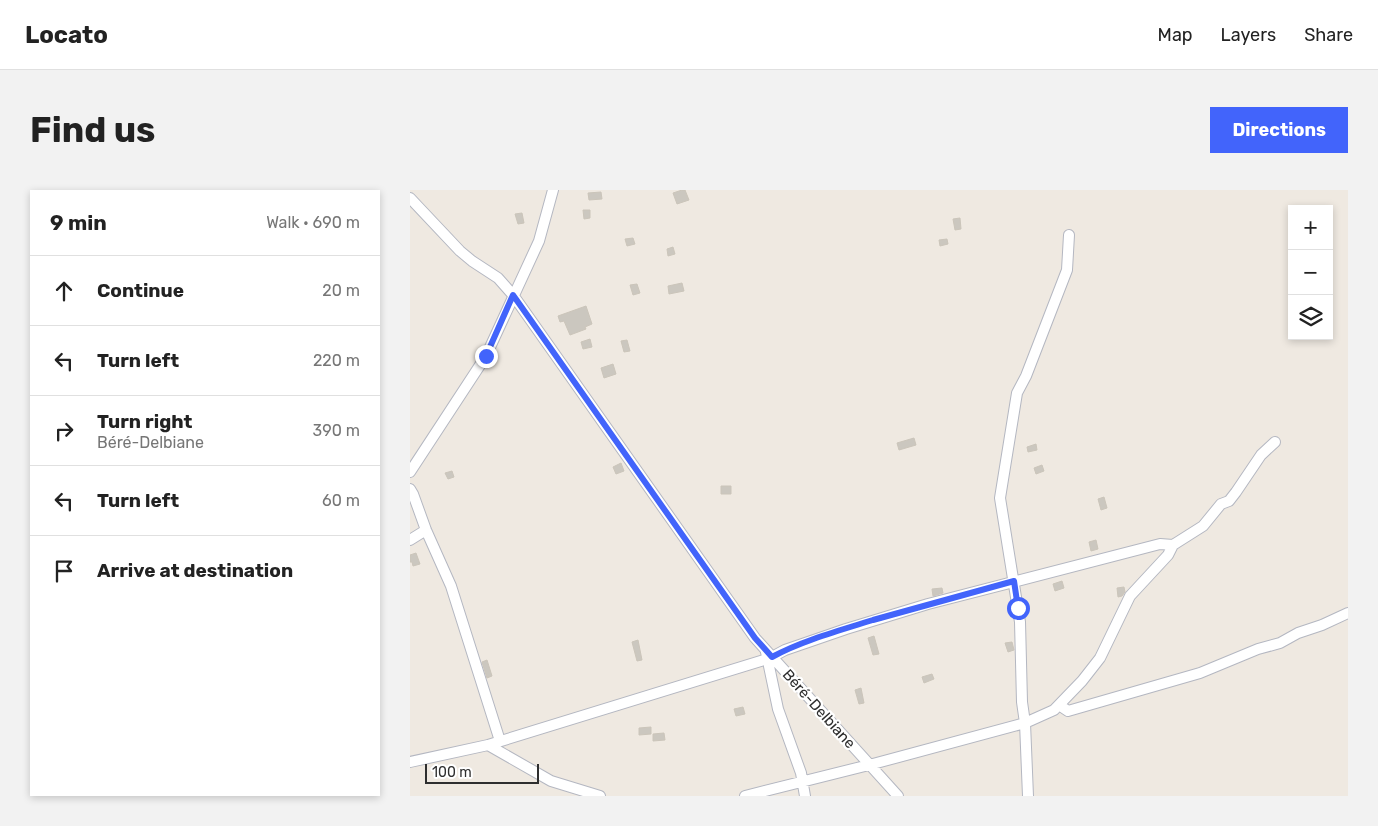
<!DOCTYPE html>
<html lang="en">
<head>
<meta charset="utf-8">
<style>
	body { margin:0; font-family:Rubik,sans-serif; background:#f2f2f2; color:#222 }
	.controls { position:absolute; right:15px; top:15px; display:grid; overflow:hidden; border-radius:0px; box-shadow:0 2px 8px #0003 }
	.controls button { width:45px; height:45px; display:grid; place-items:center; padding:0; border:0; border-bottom:1px solid #e0e0e0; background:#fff; color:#222; font:25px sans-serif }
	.scale { position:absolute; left:15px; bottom:12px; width:114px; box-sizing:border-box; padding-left:5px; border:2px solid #2e2e2e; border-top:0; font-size:14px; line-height:18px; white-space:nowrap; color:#2e2e2e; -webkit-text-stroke:4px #fff; paint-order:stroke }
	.stop { position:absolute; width:15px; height:15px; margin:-11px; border:4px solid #4264fb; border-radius:50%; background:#fff }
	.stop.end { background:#4264fb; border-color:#fff; box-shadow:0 1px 5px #0008 }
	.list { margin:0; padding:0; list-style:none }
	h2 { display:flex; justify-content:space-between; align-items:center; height:65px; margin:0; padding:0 20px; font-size:21px }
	h2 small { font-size:16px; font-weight:400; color:#767676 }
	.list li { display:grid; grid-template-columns:32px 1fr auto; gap:15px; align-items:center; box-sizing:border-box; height:70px; padding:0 20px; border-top:1px solid #e0e0e0 }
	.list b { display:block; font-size:19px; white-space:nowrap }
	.list p { margin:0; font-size:16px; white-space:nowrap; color:#767676 }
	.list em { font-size:16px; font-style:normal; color:#767676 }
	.icon { flex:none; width:28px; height:28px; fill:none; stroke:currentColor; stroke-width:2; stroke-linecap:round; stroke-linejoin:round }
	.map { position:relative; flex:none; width:938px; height:606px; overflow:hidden; border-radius:0px }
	header { display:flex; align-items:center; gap:30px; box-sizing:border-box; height:70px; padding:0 25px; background:#fff; border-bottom:1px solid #e0e0e0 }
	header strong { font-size:24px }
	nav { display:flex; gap:28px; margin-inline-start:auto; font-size:18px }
	.intro { display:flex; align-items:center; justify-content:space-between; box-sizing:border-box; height:120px; padding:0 30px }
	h1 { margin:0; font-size:35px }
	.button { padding:12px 22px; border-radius:0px; background:#4264fb; color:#fff; font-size:18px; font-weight:700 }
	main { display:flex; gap:30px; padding:0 30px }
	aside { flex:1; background:#fff; border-radius:0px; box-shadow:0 2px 8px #0003 }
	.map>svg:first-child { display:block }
</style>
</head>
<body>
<header>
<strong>Locato</strong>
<nav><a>Map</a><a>Layers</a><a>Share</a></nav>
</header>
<div class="intro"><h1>Find us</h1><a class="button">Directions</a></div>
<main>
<aside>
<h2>9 min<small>Walk · 690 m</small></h2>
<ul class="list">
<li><svg class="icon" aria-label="ahead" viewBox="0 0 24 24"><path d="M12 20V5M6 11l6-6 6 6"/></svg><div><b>Continue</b></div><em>20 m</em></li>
<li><svg class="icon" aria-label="left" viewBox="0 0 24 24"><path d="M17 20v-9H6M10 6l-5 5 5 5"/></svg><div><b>Turn left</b></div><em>220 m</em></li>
<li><svg class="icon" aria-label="right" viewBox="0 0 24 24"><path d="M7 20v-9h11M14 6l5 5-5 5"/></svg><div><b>Turn right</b><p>Béré-Delbiane</p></div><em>390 m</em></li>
<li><svg class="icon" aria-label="left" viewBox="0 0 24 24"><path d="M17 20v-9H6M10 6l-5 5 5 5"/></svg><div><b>Turn left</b></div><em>60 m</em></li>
<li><svg class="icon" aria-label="arrive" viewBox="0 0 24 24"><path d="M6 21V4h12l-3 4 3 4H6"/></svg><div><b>Arrive at destination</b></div></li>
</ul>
</aside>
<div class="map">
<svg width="938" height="606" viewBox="0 0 938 606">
	<rect width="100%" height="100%" fill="#efe9e1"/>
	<path fill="#cbc7bf" stroke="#cbc5ba" d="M272 0H275L279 10 267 14 263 3Z
		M191 2 192 9 179 10 178 3Z
		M173 20H180V28L174 29Z
		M112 23 114 33 108 34 105 24Z
		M550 28 551 39 545 40 543 29Z
		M223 48 225 54 217 56 215 49Z
		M537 49 538 54 530 56 529 50Z
		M263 57 265 64 258 66 257 59Z
		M272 93 274 101 259 104 258 96Z
		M227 94 230 103 223 105 220 95Z
		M176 116 182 134 175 137 176 139 160 145 154 131 150 132 148 126Z
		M180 149 182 157 173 159 171 152Z
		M217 150 220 161 214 162 211 151Z
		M203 174 206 184 194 188 191 178Z
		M504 248 506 255 489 260 487 253Z
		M626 254 627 260 618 262 617 257Z
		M211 273 214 281 206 284 203 277Z
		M632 275 634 281 626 284 624 278Z
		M42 281 44 287 38 289 35 283Z
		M311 296H321V304H311Z
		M694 307 697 318 691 320 688 309Z
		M686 350 688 359 681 361 679 352Z
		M6 363 10 374 3 376 2 372H0V365Z
		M652 391 654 398 645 401 643 394Z
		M714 397 715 402 712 406 708 407 707 398Z
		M532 398 533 403 523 406 522 399Z
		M464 446 469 464 463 465 458 448Z
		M228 450 232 470 227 471 222 452Z
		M602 452 604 460 598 462 595 453Z
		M77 470 82 486 77 488 72 472Z
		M522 484 524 489 514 493 512 487Z
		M451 498 454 513 449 514 445 500Z
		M333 517 335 524 326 526 324 519Z
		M241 537V544L229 545V538Z
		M254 543 255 550 243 551V544Z"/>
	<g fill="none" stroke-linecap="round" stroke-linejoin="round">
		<g stroke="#b4b7c1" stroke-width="12">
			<path id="minor" d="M0 8 50 61 62 71 88 88 103 105 345 448 488 606
				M0 282 76 166 129 51 143 0
				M0 299 3 304 16 340 41 396 90 551
				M0 350 16 340
				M356 462 368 519 391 583 395 606
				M362 467 375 460 436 439 518 414 750 354 763 355
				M649 515 658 521 790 483 848 459 870 453 888 443 912 435 938 423
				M78 555 141 591 190 606
				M0 572 78 555 357 469
				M335 606 459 575 615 533 644 520 672 491 690 468 720 406 758 365 763 355 793 336 811 314 819 311 826 302 851 265 865 252
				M618 606 615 533 612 512 610 432 590 308 607 203 616 186 657 80 659 45"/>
		</g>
		<use href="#minor" stroke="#fff" stroke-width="10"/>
	</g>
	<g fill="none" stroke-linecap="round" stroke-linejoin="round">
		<path stroke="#4264fb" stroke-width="6" d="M76 166 103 105 345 448 362 467C391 451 431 440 463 430 510 417 557 404 604 391L608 418"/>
	</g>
	<g text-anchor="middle" stroke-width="4.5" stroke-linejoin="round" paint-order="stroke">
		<g font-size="15" fill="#2e2e2e" stroke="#fff">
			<text transform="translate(409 519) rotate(48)" y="5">Béré-Delbiane</text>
		</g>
	</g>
</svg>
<div class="controls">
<button>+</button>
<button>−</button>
<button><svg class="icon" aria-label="layers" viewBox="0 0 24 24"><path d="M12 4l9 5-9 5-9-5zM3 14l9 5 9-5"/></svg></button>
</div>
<div class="scale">100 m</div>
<div class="stop" style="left:608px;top:418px"></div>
<div class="stop end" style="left:76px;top:166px"></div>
</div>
</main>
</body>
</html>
